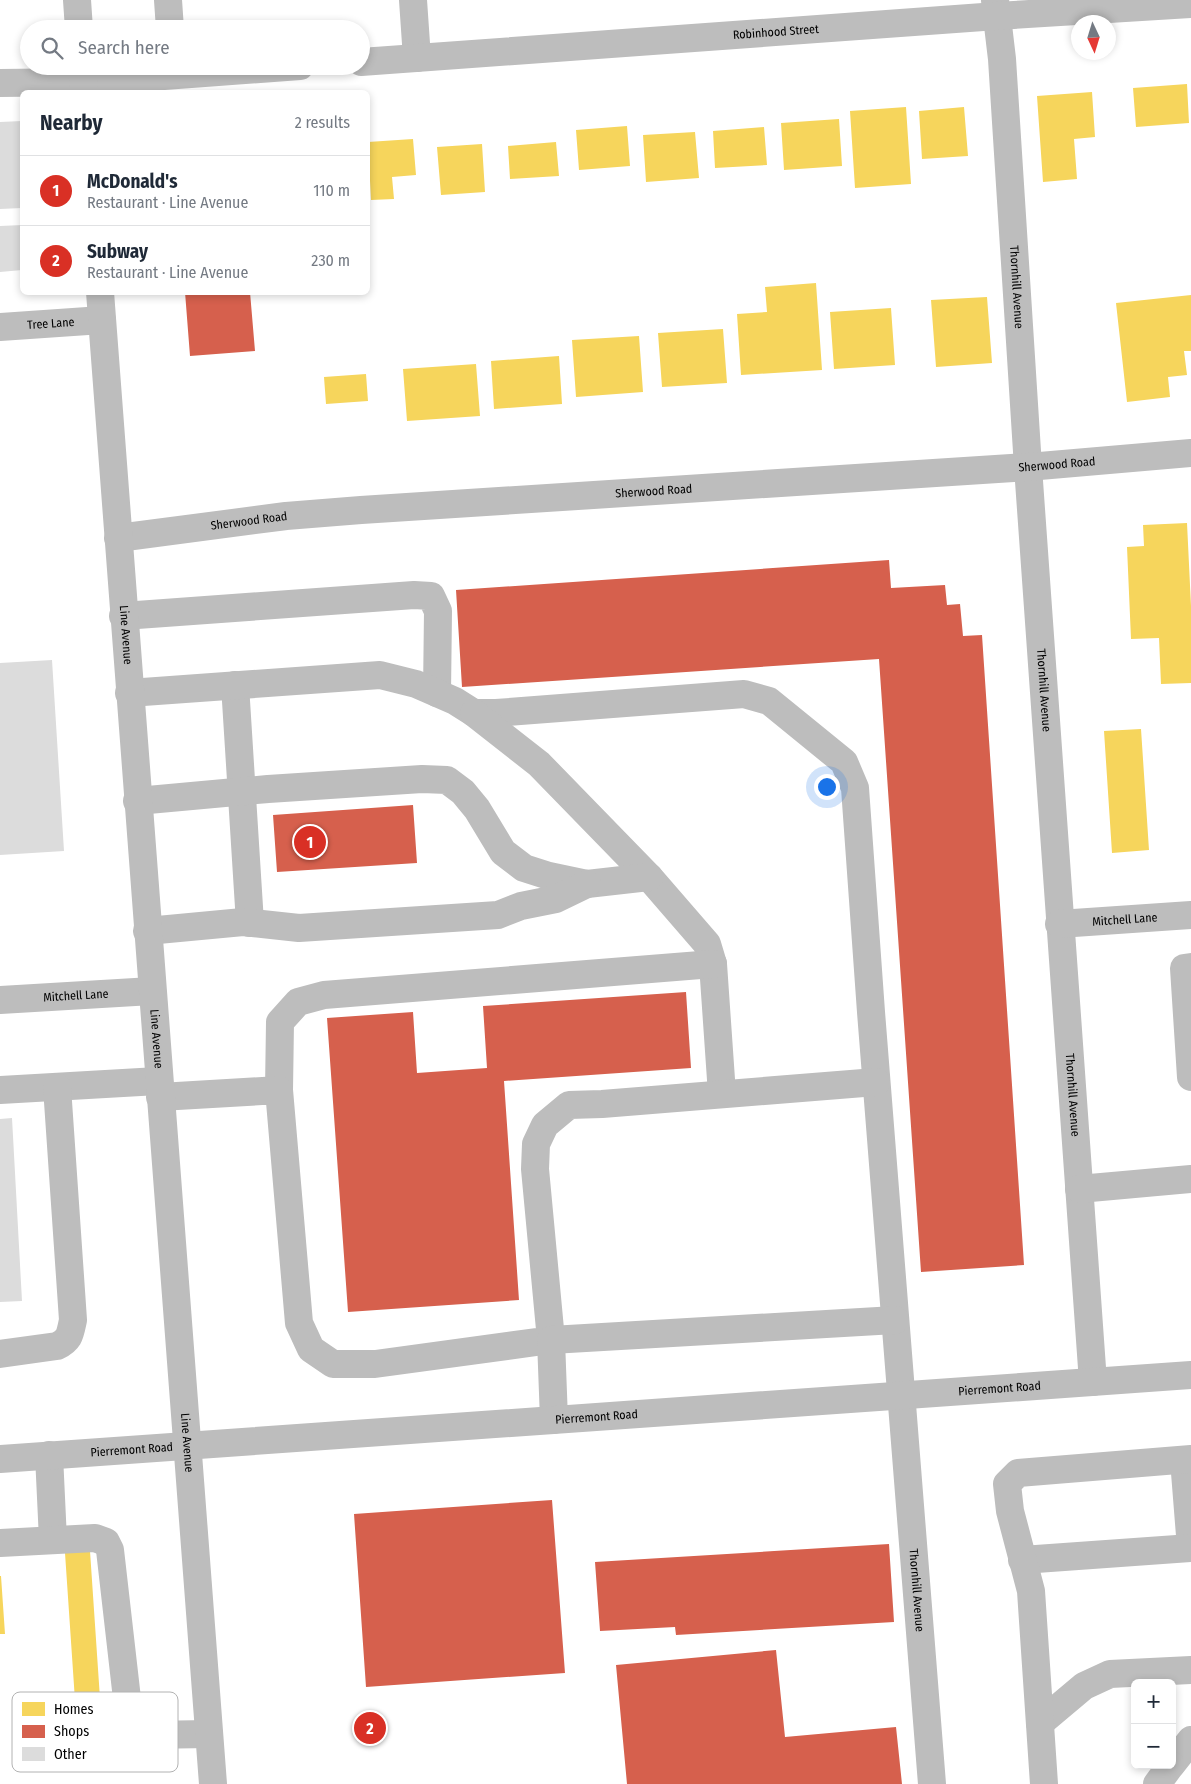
<!DOCTYPE html>
<html lang="en">
<head>
<meta charset="utf-8">
<style>
	body { margin:0; font-family:"Fira Sans Condensed",sans-serif; background:#f6f6f7; color:#1f2937 }
	.controls { position:absolute; right:15px; bottom:15px; display:grid; overflow:hidden; border-radius:8px; box-shadow:0 2px 8px #0003 }
	.controls button { width:45px; height:45px; display:grid; place-items:center; padding:0; border:0; border-bottom:1px solid #e0e1e3; background:#fff; color:#1f2937; font:25px sans-serif }
	.compass { position:absolute; left:1071px; top:15px; width:45px; height:45px; border-radius:50%; background:#fff; box-shadow:0 2px 8px #0003; rotate:176deg }
	.you { position:absolute; left:826px; top:786px; width:18px; height:18px; margin:-12px; border:4px solid #fff; border-radius:50%; background:#1a73e8; box-shadow:0 0 0 8px #1a73e833 }
	.badge { display:grid; place-items:center; width:32px; height:32px; border-radius:50%; background:#d93025; color:#fff; font-size:16px; font-weight:700 }
	.pin { position:absolute; translate:-50% -50%; border:2px solid #fff; box-shadow:0 1px 5px #0006 }
	.list { margin:0; padding:0; list-style:none }
	h2 { display:flex; justify-content:space-between; align-items:center; height:65px; margin:0; padding:0 20px; font-size:21px }
	h2 small { font-size:16px; font-weight:400; color:#747a83 }
	.list li { display:grid; grid-template-columns:32px 1fr auto; gap:15px; align-items:center; box-sizing:border-box; height:70px; padding:0 20px; border-top:1px solid #e0e1e3 }
	.list b { display:block; font-size:19px; white-space:nowrap }
	.list p { margin:0; font-size:16px; white-space:nowrap; color:#747a83 }
	.list em { font-size:16px; font-style:normal; color:#747a83 }
	.icon { flex:none; width:28px; height:28px; fill:none; stroke:currentColor; stroke-width:2; stroke-linecap:round; stroke-linejoin:round }
	.map { position:relative; flex:none; width:1191px; height:1784px; overflow:hidden }
	.search { position:absolute; background:#fff; box-shadow:0 2px 8px #0003; left:20px; top:20px; width:350px; height:55px; display:flex; align-items:center; gap:12px; box-sizing:border-box; padding:0 18px; border-radius:28px; color:#747a83; font-size:19px }
	.panel { position:absolute; background:#fff; box-shadow:0 2px 8px #0003; left:20px; top:90px; width:350px; height:205px; border-radius:8px }
	.map>svg:first-child { display:block }
</style>
</head>
<body>
<div class="map">
<svg width="1191" height="1784" viewBox="0 0 1191 1784">
	<rect width="100%" height="100%" fill="#fff"/>
	<path fill="#f6d55c" d="M1187 84 1189 123 1136 127 1133 88Z
		M1092 92 1095 137 1074 139 1077 179 1043 182 1037 96Z
		M906 107 911 184 855 188 850 111Z
		M964 107 968 156 922 159 919 111Z
		M839 119 842 166 784 170 781 123Z
		M627 126 630 166 579 170 576 130Z
		M764 127 767 165 715 168 713 131Z
		M695 132 699 178 646 182 643 135Z
		M413 139 416 175 392 177 394 199 371 200 368 142Z
		M556 142 559 176 510 179 508 146Z
		M482 144 485 192 441 195 437 147Z
		M816 283 822 370 741 375 737 314 767 312 765 287Z
		M1191 295V351H1184L1187 375 1168 377 1170 397 1127 402 1116 303Z
		M987 297 992 363 936 367 931 300Z
		M891 308 895 365 834 369 830 312Z
		M723 329 727 383 662 387 658 333Z
		M639 336 643 392 576 397 572 340Z
		M559 356 562 404 494 409 491 361Z
		M476 364 480 416 407 421 403 369Z
		M366 374 368 401 326 404 324 377Z
		M1187 523 1191 606V683L1161 684 1159 638 1131 639 1127 547 1144 546 1143 525Z
		M1141 729 1149 850 1112 853 1104 731Z
		M90 1551 102 1728 77 1730 65 1553Z
		M0 1576H1L5 1634H0Z"/>
	<path fill="#d6604d" d="M185 292H250L255 351 190 356Z
		M889 560 891 588 945 585 947 605 960 604 963 636 982 635 1024 1265 921 1272 879 659 462 687 456 590Z
		M413 805 417 863 277 872 273 815Z
		M686 992 691 1068 504 1081 519 1300 348 1312 327 1018 413 1012 417 1073 487 1068 483 1006Z
		M552 1500 565 1673 366 1687 354 1514Z
		M889 1544 894 1622 676 1635 675 1627 600 1631 595 1562Z
		M776 1650 785 1737 896 1727 902 1784H627L616 1665Z"/>
	<path fill="#dcdcdc" d="M22 121V208L0 209V122Z
		M22 225V270L0 272V226Z
		M52 660 64 851 0 855V663Z
		M12 1118 22 1301 0 1302V1119Z"/>
	<g fill="none" stroke-linecap="round" stroke-linejoin="round">
		<g stroke="#bdbdbd" stroke-width="28">
			<path d="M168 0 170 29"/>
			<path d="M413 0 417 58"/>
			<path id="s1" d="M995 0 1002 59 1028 467 1093 1382"/>
			<path id="s2" d="M361 62 997 16 1191 4"/>
			<path d="M0 83 83 82 300 66"/>
			<path id="s3" d="M0 327 102 320"/>
			<path id="s4" d="M118 538 286 516 361 510 1028 467 1191 453"/>
			<path d="M123 616 414 595 431 596 438 611 437 693"/>
			<path d="M235 685 250 923"/>
			<path id="s5" d="M129 693 380 675 416 684 455 701 474 713H496L744 694 769 701 844 762 855 788 871 1012 932 1784"/>
			<path d="M474 713 539 764 649 877 707 944 713 964 722 1094"/>
			<path d="M137 801 268 789 422 779 447 780 463 792 477 809 503 852 524 868 549 876 587 884 649 877"/>
			<path id="s6" d="M1059 924 1191 915"/>
			<path d="M147 931 243 922 299 928 498 915 521 906 556 899 587 884"/>
			<path d="M1191 967 1184 968 1191 1077"/>
			<path id="s7" d="M0 1000 152 991"/>
			<path d="M0 1090 158 1081"/>
			<path d="M279 1090 280 1022 298 1002 324 995 713 964"/>
			<path d="M160 1097 279 1090 299 1323 311 1349 333 1364H375L551 1340 535 1169 536 1144 545 1125 569 1105 602 1104 876 1082"/>
			<path d="M1079 1189 1191 1179"/>
			<path d="M0 1354 57 1346C70 1340 70 1334 73 1320L57 1087"/>
			<path d="M554 1420 551 1340 895 1320"/>
			<path d="M49 1455 53 1540"/>
			<path d="M1184 1460 1191 1548"/>
			<path d="M0 1543 95 1538 106 1542 110 1550 130 1725 135 1733 146 1735 209 1734"/>
			<path d="M1022 1560 1191 1548"/>
			<path d="M1040 1723 1084 1686 1110 1674 1191 1670"/>
			<path d="M1172 1764 1191 1740"/>
			<path d="M1044 1784 1031 1591 1010 1511 1007 1484 1018 1473 1191 1459"/>
			<path d="M1157 1784 1171 1765"/>
		</g>
		<g stroke="#bdbdbd" stroke-width="28">
			<path d="M77 0 79 29"/>
			<path d="M82 66 84 92"/>
			<path id="s8" d="M100 292 213 1784"/>
			<path id="s9" d="M0 1459 1191 1375"/>
		</g>
	</g>
	<g text-anchor="middle" stroke-width="5" stroke-linejoin="round" paint-order="stroke">
		<g font-size="12" fill="#000" stroke="#fff">
			<text dy="4" stroke="none"><textPath href="#s2" startOffset="416">Robinhood Street</textPath></text>
			<text dy="4" stroke="none"><textPath href="#s1" startOffset="288">Thornhill Avenue</textPath></text>
			<text dy="4" stroke="none"><textPath href="#s3" startOffset="51">Tree Lane</textPath></text>
			<text dy="4" stroke="none"><textPath href="#s4" startOffset="942">Sherwood Road</textPath></text>
			<text dy="4" stroke="none"><textPath href="#s4" startOffset="538">Sherwood Road</textPath></text>
			<text dy="4" stroke="none"><textPath href="#s4" startOffset="132">Sherwood Road</textPath></text>
			<text dy="4" stroke="none"><textPath href="#s8" startOffset="344">Line Avenue</textPath></text>
			<text dy="4" stroke="none"><textPath href="#s1" startOffset="692">Thornhill Avenue</textPath></text>
			<text dy="4" stroke="none"><textPath href="#s6" startOffset="66">Mitchell Lane</textPath></text>
			<text dy="4" stroke="none"><textPath href="#s7" startOffset="76">Mitchell Lane</textPath></text>
			<text dy="4" stroke="none"><textPath href="#s8" startOffset="749">Line Avenue</textPath></text>
			<text dy="4" stroke="none"><textPath href="#s1" startOffset="1098">Thornhill Avenue</textPath></text>
			<text dy="4" stroke="none"><textPath href="#s9" startOffset="1002">Pierremont Road</textPath></text>
			<text dy="4" stroke="none"><textPath href="#s9" startOffset="598">Pierremont Road</textPath></text>
			<text dy="4" stroke="none"><textPath href="#s8" startOffset="1154">Line Avenue</textPath></text>
			<text dy="4" stroke="none"><textPath href="#s9" startOffset="132">Pierremont Road</textPath></text>
			<text dy="4" stroke="none"><textPath href="#s5" startOffset="1580">Thornhill Avenue</textPath></text>
		</g>
	</g>
	<rect x="12" y="1692" width="166" height="80" rx="8" fill="#fff" stroke="#b2b2b2" stroke-width="1"/>
	<rect x="22" y="1702" width="23" height="14" fill="#f6d55c"/>
	<rect x="22" y="1725" width="23" height="13" fill="#d6604d"/>
	<rect x="22" y="1747" width="23" height="14" fill="#dcdcdc"/>
	<g font-size="14" fill="#000">
		<text x="54" y="1714">Homes</text>
		<text x="54" y="1736">Shops</text>
		<text x="54" y="1759">Other</text>
	</g>
</svg>
<div class="controls">
<button>+</button>
<button>−</button>
</div>
<svg class="compass" viewBox="-18 -18 36 36"><path d="M0-13l5 13h-10z" fill="#e53935"/><path d="M0 13l5-13h-10z" fill="#747a83"/></svg>
<div class="you"></div>
<div class="pin badge" style="left:310px;top:842px">1</div>
<div class="pin badge" style="left:370px;top:1728px">2</div>
<div class="search"><svg class="icon" aria-label="search" viewBox="0 0 24 24"><circle cx="10" cy="10" r="6"/><path d="M15 15l6 6"/></svg>Search here</div>
<section class="panel">
<h2>Nearby<small>2 results</small></h2>
<ul class="list">
<li><span class="badge">1</span><div><b>McDonald's</b><p>Restaurant · Line Avenue</p></div><em>110 m</em></li>
<li><span class="badge">2</span><div><b>Subway</b><p>Restaurant · Line Avenue</p></div><em>230 m</em></li>
</ul>
</section>
</div>
</body>
</html>
